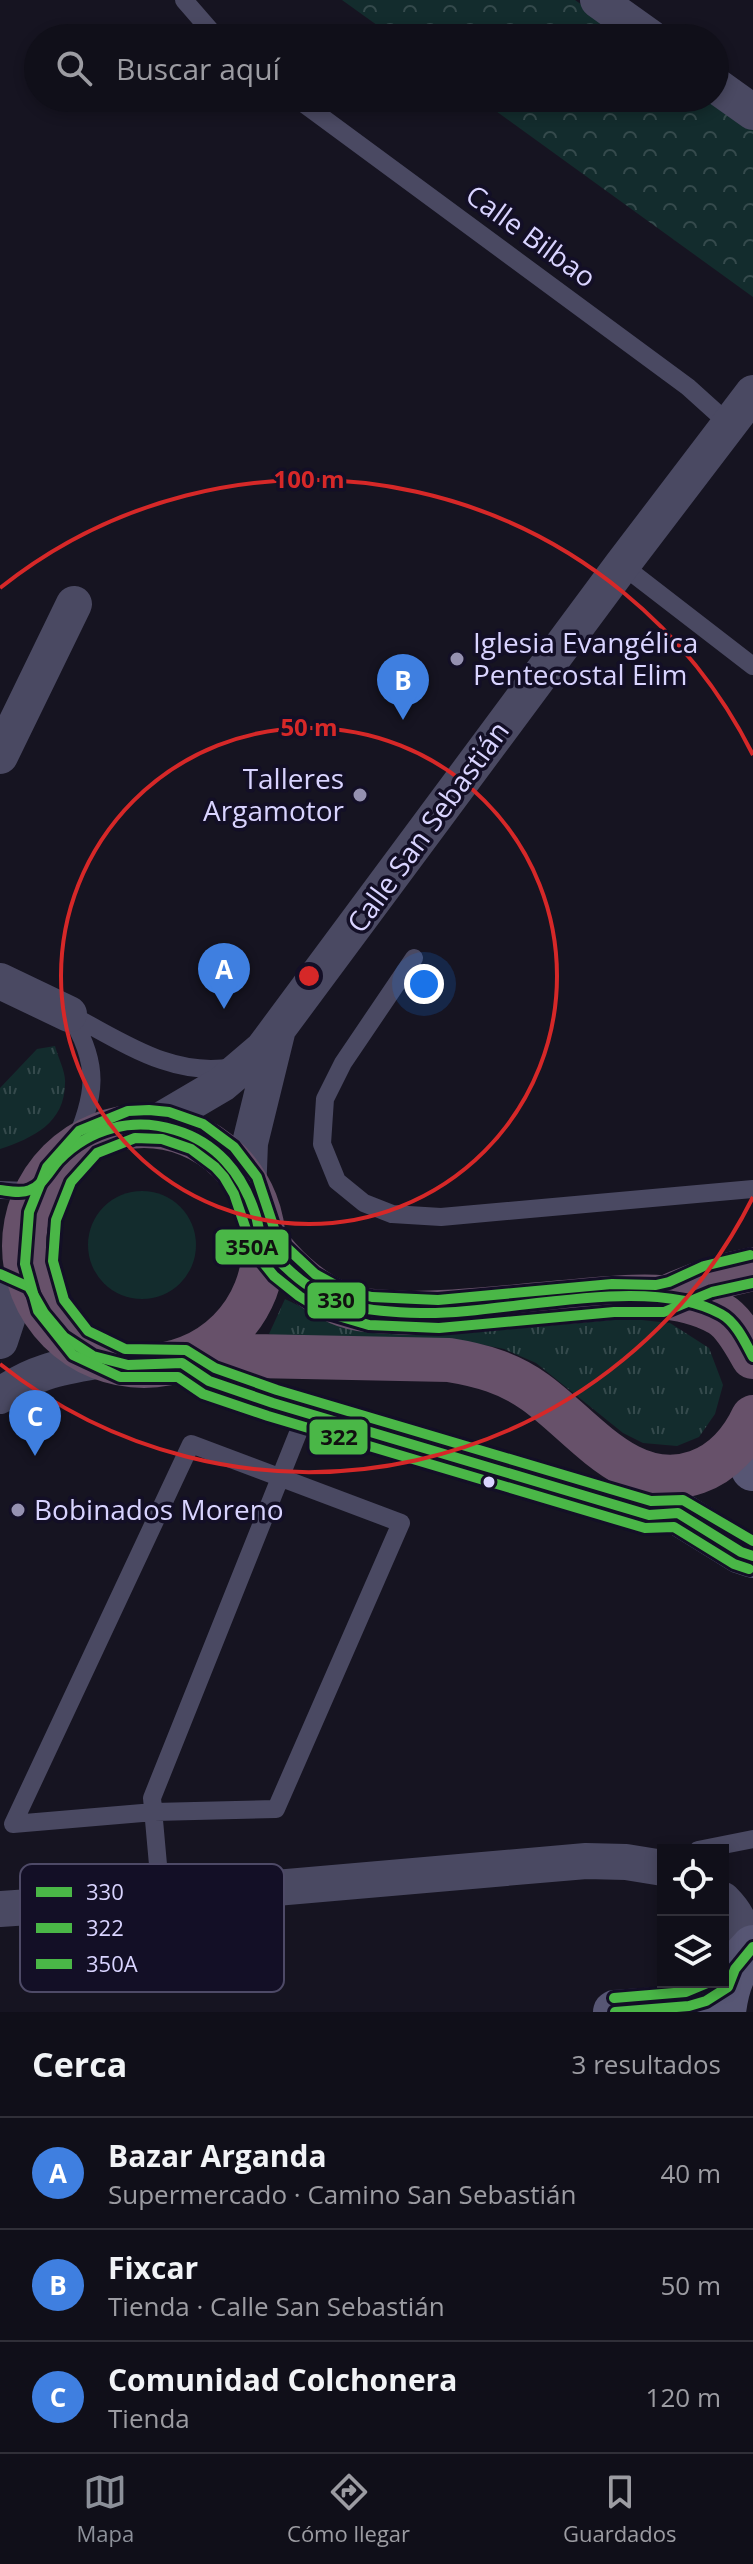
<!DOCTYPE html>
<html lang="es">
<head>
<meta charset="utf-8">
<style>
	body { margin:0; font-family:"Open Sans",sans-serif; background:#191822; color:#f1f3f6 }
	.controls { position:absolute; right:24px; bottom:24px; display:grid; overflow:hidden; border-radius:0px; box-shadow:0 4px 12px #0003 }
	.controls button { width:72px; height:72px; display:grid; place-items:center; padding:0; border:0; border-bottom:2px solid #302f38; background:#100f19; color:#f1f3f6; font:40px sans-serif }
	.you { position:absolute; left:424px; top:984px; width:28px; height:28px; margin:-20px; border:6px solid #fff; border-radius:50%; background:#1a73e8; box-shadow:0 0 0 12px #1a73e833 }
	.badge { display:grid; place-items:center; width:52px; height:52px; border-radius:50%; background:#8c9099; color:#fff; font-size:26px; font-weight:700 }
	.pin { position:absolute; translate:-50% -66px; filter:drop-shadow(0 2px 4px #0008) }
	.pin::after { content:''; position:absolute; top:42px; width:28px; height:24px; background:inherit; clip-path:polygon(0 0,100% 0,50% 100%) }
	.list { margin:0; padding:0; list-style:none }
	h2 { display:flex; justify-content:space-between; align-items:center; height:104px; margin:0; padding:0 32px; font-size:34px }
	h2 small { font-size:26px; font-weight:400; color:#9c9ca2 }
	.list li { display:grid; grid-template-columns:52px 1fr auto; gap:24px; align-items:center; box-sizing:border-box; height:112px; padding:0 32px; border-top:2px solid #302f38 }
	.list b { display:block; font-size:30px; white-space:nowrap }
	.list p { margin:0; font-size:26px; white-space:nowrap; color:#9c9ca2 }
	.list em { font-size:26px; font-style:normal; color:#9c9ca2 }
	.icon { flex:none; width:44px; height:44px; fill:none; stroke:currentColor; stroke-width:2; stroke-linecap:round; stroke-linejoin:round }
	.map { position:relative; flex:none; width:753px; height:2012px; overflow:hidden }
	.search { position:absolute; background:#100f19; box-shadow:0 4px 12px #0003; left:24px; right:24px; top:24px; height:88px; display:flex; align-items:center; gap:20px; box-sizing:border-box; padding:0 28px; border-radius:44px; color:#9c9ca2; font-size:30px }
	.sheet { height:440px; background:#100f19 }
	nav { display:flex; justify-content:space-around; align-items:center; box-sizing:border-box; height:112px; border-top:2px solid #302f38; background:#100f19; font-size:22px; color:#9c9ca2 }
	nav a { display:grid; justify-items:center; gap:4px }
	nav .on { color:#8c9099 }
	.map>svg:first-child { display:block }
</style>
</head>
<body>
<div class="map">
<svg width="753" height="2012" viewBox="0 0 753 2012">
	<defs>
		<pattern id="grass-tufts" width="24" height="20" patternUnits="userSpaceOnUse" patternTransform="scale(2)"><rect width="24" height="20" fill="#132c2d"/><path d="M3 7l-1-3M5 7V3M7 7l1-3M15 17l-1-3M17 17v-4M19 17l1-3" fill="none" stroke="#354a4c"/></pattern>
		<pattern id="forest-crowns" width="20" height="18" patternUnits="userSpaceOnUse" patternTransform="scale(2)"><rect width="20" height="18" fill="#132c2d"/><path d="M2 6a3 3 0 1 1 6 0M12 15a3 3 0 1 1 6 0" fill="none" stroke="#354a4c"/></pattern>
	</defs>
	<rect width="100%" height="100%" fill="#161421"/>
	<path fill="url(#grass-tufts)" d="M55 1046C58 1058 66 1072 65 1083 65 1123 33 1138 0 1149V1088L37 1049Z
		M285 1299 330 1321 604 1316 670 1323 709 1348 723 1385 715 1414 699 1437 677 1446 643 1443 623 1433 536 1363 504 1349 479 1344 288 1338 269 1334Z"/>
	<path fill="url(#forest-crowns)" d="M342 0H575L628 38H395Z
		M478 98H711L753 129V297Z"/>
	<path fill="#132c2d" d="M88 1245a54 54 0 1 1 108 0a54 54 0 1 1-108 0Z"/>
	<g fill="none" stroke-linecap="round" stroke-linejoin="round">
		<path stroke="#4a4962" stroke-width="18" d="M184 0 217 38
			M296 98 688 387 729 424
			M622 565 753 666
			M414 958 343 1063 325 1099 322 1144 337 1181 364 1203 392 1214 441 1217 753 1189
			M69 1014C122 1041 171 1078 233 1067
			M69 1014C101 1065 96 1096 72 1149
			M0 1190 28 1191
			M182 1363 209 1381 273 1403 649 1515H668
			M191 1444 401 1523 276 1809 154 1812 13 1824Z
			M698 1850 753 1839
			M161 1898 152 1798 306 1413"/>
		<path stroke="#4a4962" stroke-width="36" d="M598 0 651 38
			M715 85 753 112
			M0 756 74 604
			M0 981 69 1014
			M154 1124 222 1084 263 1049 622 565 753 393
			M248 1194 250 1143 277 1033
			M0 1341 20 1280 25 1256
			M0 1396C33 1371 62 1367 102 1360
			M723 1900C742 1919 745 1934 742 1959
			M0 1909 161 1898 586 1861 626 1862 663 1868"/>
		<path stroke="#575674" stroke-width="44" d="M745 1434 753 1469
			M626 1466 678 1513 741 1552 753 1556
			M615 2012C654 2008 697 2012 728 1987
			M724 2012C727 1986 734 1966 753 1947"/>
		<path stroke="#67516a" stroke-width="44" d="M24 1246a120 120 0 1 1 240 0a120 120 0 1 1-240 0Z
			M261 1236C283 1264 305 1288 339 1303 359 1312 389 1312 411 1313 462 1313 513 1306 564 1302 614 1298 674 1287 720 1314 734 1322 745 1343 753 1357
			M665 1298C694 1284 721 1275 753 1269
			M205 1355 449 1360C480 1365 509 1373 535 1392 583 1426 630 1496 697 1472 723 1463 742 1441 753 1417"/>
		<g stroke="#130f26" stroke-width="16">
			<path id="bus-1" d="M0 1190C9 1191 21 1194 30 1190 43 1185 50 1170 59 1160 90 1128 133 1117 175 1130 216 1142 242 1173 255 1213 258 1221 258 1229 261 1237 268 1251 281 1263 292 1273 333 1309 370 1312 421 1313 505 1315 648 1273 721 1314 736 1322 745 1342 753 1357
				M0 1274 29 1287 44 1313 64 1337 93 1356 128 1365 182 1363 209 1381 273 1403 649 1515 678 1513 741 1552 753 1556
				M615 2012 689 2006 706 2001 728 1987 735 1969 753 1947"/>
		</g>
		<g stroke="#130f26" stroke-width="16">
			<path id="bus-2" d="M749 1569 734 1564 674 1527 645 1528 268 1416 203 1394 178 1377H120L73 1355 38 1311 25 1264 29 1212 47 1167 79 1131 128 1111 149 1110 169 1112 203 1124 234 1147 257 1177 274 1228 285 1246 315 1274 346 1291 372 1297 438 1300 612 1284 656 1285 669 1282 704 1266 750 1255"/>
		</g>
		<g stroke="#130f26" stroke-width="16">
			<path id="bus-3" d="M753 1283 712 1292 664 1312H614L439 1328 369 1325 325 1312 299 1296 274 1276 253 1250 234 1194 224 1177 215 1167 191 1149 162 1139 135 1138 97 1153 71 1182 56 1220 53 1261 64 1300 88 1331 125 1349 186 1350 215 1368 277 1390 651 1501 683 1500 753 1541
				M614 1998 686 1992 710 1982"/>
		</g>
		<use href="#bus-1" stroke="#4ab747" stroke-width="10"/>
		<use href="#bus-2" stroke="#4ab747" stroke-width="10"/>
		<use href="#bus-3" stroke="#4ab747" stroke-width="10"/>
	</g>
	<g fill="none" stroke="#d62828" stroke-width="4">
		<circle cx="309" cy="976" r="248"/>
		<path d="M753 1197A496 496 0 0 1 0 1364M0 588A496 496 0 0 1 753 755"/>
	</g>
	<g fill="#9591b1" stroke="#130f26" stroke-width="3">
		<circle cx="457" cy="659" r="8"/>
		<circle cx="360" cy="795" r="8"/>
		<circle cx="18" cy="1510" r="8"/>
	</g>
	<circle fill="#d9d4ff" stroke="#130f26" stroke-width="3" cx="489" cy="1482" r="7"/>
	<g text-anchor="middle" stroke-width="7" stroke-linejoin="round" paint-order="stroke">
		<g font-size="28" fill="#d9d4ff" stroke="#130f26">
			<text transform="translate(531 236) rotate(36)" y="10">Calle Bilbao</text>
			<text transform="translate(428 827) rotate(-54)" y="10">Calle San Sebastián</text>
		</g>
		<g font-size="28" fill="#d9d4ff" stroke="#130f26" text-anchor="start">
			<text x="473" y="653">Iglesia Evangélica<tspan x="473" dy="32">Pentecostal Elim</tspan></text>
			<text x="344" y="789" text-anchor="end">Talleres<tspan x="344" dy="32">Argamotor</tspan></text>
			<text x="34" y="1520">Bobinados Moreno</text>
		</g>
	</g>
	<rect x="20" y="1864" width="264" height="128" rx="12" fill="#130f26" stroke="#4e4a67" stroke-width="2"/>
	<rect x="36" y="1887" width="36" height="10" fill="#4ab747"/>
	<rect x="36" y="1923" width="36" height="10" fill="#4ab747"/>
	<rect x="36" y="1959" width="36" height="10" fill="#4ab747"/>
	<g font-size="22" fill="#d9d4ff">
		<text x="86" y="1900">330</text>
		<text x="86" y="1936">322</text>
		<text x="86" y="1972">350A</text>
	</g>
	<circle cx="309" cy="976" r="12" fill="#d62828" stroke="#130f26" stroke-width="4"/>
	<g font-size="24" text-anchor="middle" font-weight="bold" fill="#d62828" stroke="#130f26" stroke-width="7" stroke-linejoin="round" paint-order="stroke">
		<text x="309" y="488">100 m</text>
		<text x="309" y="736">50 m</text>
	</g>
	<g stroke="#130f26" stroke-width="3">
		<rect x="214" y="1228" width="76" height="38" rx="8" fill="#4ab747"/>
		<rect x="306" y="1281" width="61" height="39" rx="8" fill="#4ab747"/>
		<rect x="308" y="1418" width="61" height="38" rx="8" fill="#4ab747"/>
	</g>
	<g font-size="22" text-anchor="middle" font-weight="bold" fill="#111">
		<text x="252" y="1255">350A</text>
		<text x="336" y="1308">330</text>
		<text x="339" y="1445">322</text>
	</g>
</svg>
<div class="controls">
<button><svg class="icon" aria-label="locate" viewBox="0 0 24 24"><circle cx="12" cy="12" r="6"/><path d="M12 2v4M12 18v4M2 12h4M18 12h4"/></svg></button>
<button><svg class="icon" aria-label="layers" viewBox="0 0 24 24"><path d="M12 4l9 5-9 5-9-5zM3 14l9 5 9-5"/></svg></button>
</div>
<div class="you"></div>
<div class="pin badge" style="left:224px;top:1009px;background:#3f7fe0">A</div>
<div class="pin badge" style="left:403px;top:720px;background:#3f7fe0">B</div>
<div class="pin badge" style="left:35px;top:1456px;background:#3f7fe0">C</div>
<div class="search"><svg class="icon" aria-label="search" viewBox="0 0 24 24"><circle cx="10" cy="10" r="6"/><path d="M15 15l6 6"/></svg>Buscar aquí</div>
</div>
<section class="sheet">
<h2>Cerca<small>3 resultados</small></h2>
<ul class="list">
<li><span class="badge" style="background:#3f7fe0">A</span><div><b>Bazar Arganda</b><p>Supermercado · Camino San Sebastián</p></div><em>40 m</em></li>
<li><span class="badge" style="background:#3f7fe0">B</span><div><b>Fixcar</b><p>Tienda · Calle San Sebastián</p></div><em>50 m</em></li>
<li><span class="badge" style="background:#3f7fe0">C</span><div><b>Comunidad Colchonera</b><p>Tienda</p></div><em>120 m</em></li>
</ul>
</section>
<nav>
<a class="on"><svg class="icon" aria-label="map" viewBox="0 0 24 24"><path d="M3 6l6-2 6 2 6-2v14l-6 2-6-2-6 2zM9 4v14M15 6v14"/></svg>Mapa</a>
<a><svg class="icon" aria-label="directions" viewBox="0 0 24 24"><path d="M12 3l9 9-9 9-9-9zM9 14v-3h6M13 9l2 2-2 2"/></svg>Cómo llegar</a>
<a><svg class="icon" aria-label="saved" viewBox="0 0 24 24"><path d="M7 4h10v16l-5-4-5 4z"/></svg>Guardados</a>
</nav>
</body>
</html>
